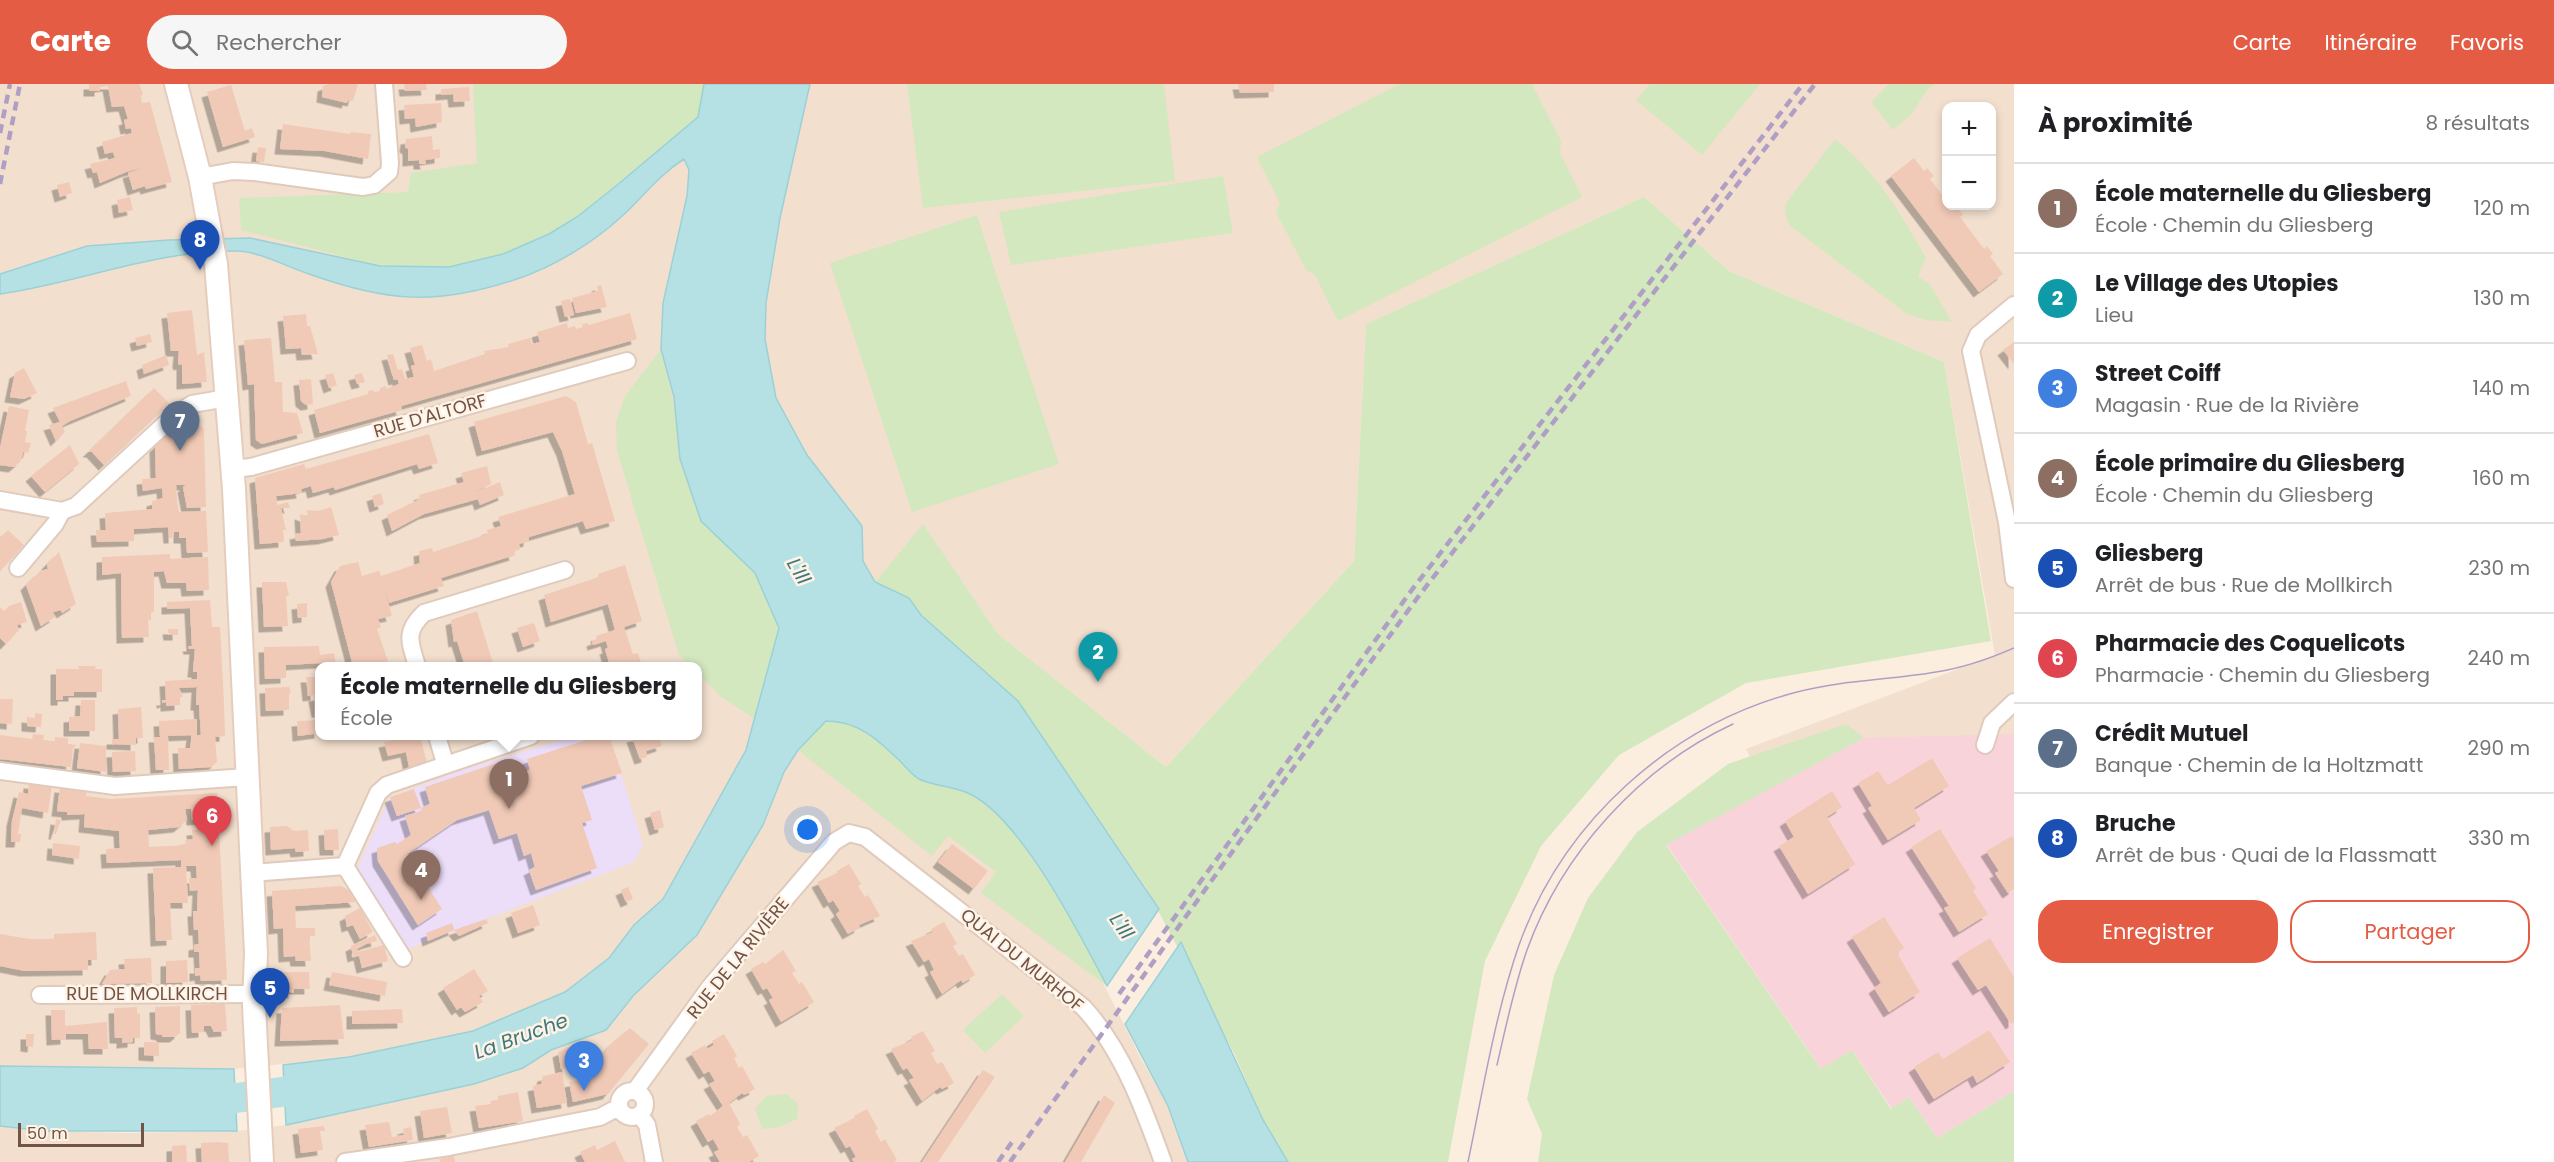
<!DOCTYPE html>
<html lang="fr">
<head>
<meta charset="utf-8">
<style>
	body { margin:0; font-family:Poppins,sans-serif; background:#f6f6f6; color:#202124 }
	.controls { position:absolute; right:18px; top:18px; display:grid; overflow:hidden; border-radius:12px; box-shadow:0 3px 9px #0003 }
	.controls button { width:54px; height:54px; display:grid; place-items:center; padding:0; border:0; border-bottom:2px solid #e0e0e0; background:#fff; color:#202124; font:30px sans-serif }
	.scale { position:absolute; left:18px; bottom:15px; width:126px; box-sizing:border-box; padding-left:6px; border:3px solid #715348; border-top:0; font-size:16px; line-height:21px; white-space:nowrap; color:#715348; -webkit-text-stroke:4px #fff3e5; paint-order:stroke }
	.you { position:absolute; left:808px; top:746px; width:21px; height:21px; margin:-15px; border:4px solid #fff; border-radius:50%; background:#1a73e8; box-shadow:0 0 0 9px #1a73e833 }
	.badge { display:grid; place-items:center; width:39px; height:39px; border-radius:50%; background:#e55c45; color:#fff; font-size:20px; font-weight:700 }
	.pin { position:absolute; translate:-50% -50px; filter:drop-shadow(0 2px 3px #0008) }
	.pin::after { content:''; position:absolute; top:32px; width:21px; height:18px; background:inherit; clip-path:polygon(0 0,100% 0,50% 100%) }
	.popup { position:absolute; left:315px; top:578px; width:387px; height:78px; box-sizing:border-box; display:grid; place-content:center; border-radius:12px; background:#fff; filter:drop-shadow(0 2px 4px #0005); font-size:20px; white-space:nowrap; color:#757577 }
	.popup b { font-size:22px; color:#202124 }
	.popup::after { content:''; position:absolute; left:50%; top:100%; margin-left:-12px; border:12px solid transparent; border-top-color:#fff }
	.list { margin:0; padding:0; list-style:none }
	h2 { display:flex; justify-content:space-between; align-items:center; height:78px; margin:0; padding:0 24px; font-size:26px }
	h2 small { font-size:20px; font-weight:400; color:#757577 }
	.list li { display:grid; grid-template-columns:39px 1fr auto; gap:18px; align-items:center; box-sizing:border-box; height:90px; padding:0 24px; border-top:2px solid #e0e0e0 }
	.list b { display:block; font-size:22px; white-space:nowrap }
	.list p { margin:0; font-size:20px; white-space:nowrap; color:#757577 }
	.list em { font-size:20px; font-style:normal; color:#757577 }
	.actions { display:flex; gap:12px; padding:18px 24px }
	.actions a { flex:1; padding:14px 0; border:2px solid #e55c45; border-radius:24px; text-align:center; font-size:21px; color:#e55c45 }
	.actions .main { background:#e55c45; color:#fff }
	.icon { flex:none; width:33px; height:33px; fill:none; stroke:currentColor; stroke-width:2; stroke-linecap:round; stroke-linejoin:round }
	.map { position:relative; flex:none; width:2014px; height:1078px; overflow:hidden }
	header { display:flex; align-items:center; gap:36px; box-sizing:border-box; height:84px; padding:0 30px; background:#e55c45; color:#fff }
	header strong { font-size:28px }
	nav { display:flex; gap:33px; margin-inline-start:auto; font-size:21px }
	.search { width:420px; height:54px; background:#f6f6f6; display:flex; align-items:center; gap:15px; box-sizing:border-box; padding:0 21px; border-radius:33px; color:#757577; font-size:22px }
	main { display:flex }
	aside { flex:1; background:#fff }
	.map>svg:first-child { display:block }
</style>
</head>
<body>
<header>
<strong>Carte</strong>
<div class="search"><svg class="icon" aria-label="search" viewBox="0 0 24 24"><circle cx="10" cy="10" r="6"/><path d="M15 15l6 6"/></svg>Rechercher</div>
<nav><a>Carte</a><a>Itinéraire</a><a>Favoris</a></nav>
</header>
<main>
<div class="map">
<svg width="2014" height="1078" viewBox="0 0 2014 1078">
	<defs>
		<filter id="shadow"><feDropShadow dx="-5.5" dy="5.5" stdDeviation="0" flood-color="#0004"/></filter>
	</defs>
	<rect width="100%" height="100%" fill="#fceedf"/>
	<path fill="#f3dfce" fill-rule="evenodd" d="M0 0H623L698 33 687 111 663 219 763 607 746 666 663 815 634 841 609 874 565 908 473 947 349 973 234 985 0 982ZM320 582H698V652H320Z
		M810 0H2014V1005L1937 1054 1746 665 1995 571 1944 278 1729 187 1644 113 1366 240 1354 477 1166 683 998 550 923 441 875 498 863 477 862 442 807 371 776 314 765 255 766 219 780 134ZM1946 22H1992V122H1946Z
		M826 637 1073 838 1140 973 1168 1022 1188 1078H0V1042L45 1047 126 1049 237 1047 286 1041 474 1000 523 983 551 966 606 946 763 741 784 688 798 666Z"/>
	<path fill="#ecddf8" d="M575 652H609L643 761 634 778 405 866 359 792 358 783 390 713 466 685Z"/>
	<path fill="#f9d3da" d="M2014 650V1007L1937 1054 1909 1013 1892 1025 1852 966 1822 986 1666 760 1864 654Z"/>
	<path fill="#d3e8bf" d="M473 0H704L698 33 616 102 577 133 549 150 503 170 449 183 380 182 241 146 239 114 408 108 411 89 477 79Z
		M907 0H1164L1175 97 923 124Z
		M1400 0H1532L1561 57 1560 69 1582 113 1338 237 1315 191 1306 186 1276 128 1280 119 1257 73Z
		M1650 0H1760L1702 71 1636 16Z
		M1889 0H1935L1927 6 1911 31 1893 46 1871 18Z
		M1835 55C1877 88 1900 128 1926 174L1918 192 1931 202 1952 238 1926 236 1907 230 1790 142 1785 131 1786 119Z
		M1223 92 1233 149 1011 181 999 128Z
		M1644 113 1729 187 1944 278 1991 557 1746 599 1619 671 1541 762 1485 877 1448 1078H1288L1263 1036 1235 971 1146 804 1018 617 921 530 909 514 875 498 923 440 998 550 1166 683 1354 477 1366 240Z
		M977 131 1059 380 912 428 830 179Z
		M661 265 701 437 755 489 779 544 755 635 720 612 698 589V582H691L679 571 617 367 616 338 625 312Z
		M826 637C857 637 877 655 899 676 905 682 912 691 919 695 935 703 955 702 972 711 1023 738 1080 851 1107 902L981 809 996 788 948 752 932 772 798 666Z
		M1846 640 1864 654 1666 761 1821 985 1852 966 1891 1025 1909 1013 1937 1054 2014 1007V1078H1538L1542 1050 1527 1015 1554 891 1588 814 1637 748 1728 680Z
		M1002 910 1024 932 985 969 963 946Z
		M787 1010 798 1020 797 1035 779 1043 762 1045 755 1025 766 1012Z"/>
	<path fill="#b5e1e4" stroke="#9bd1d6" stroke-width="1.5" d="M704 0H810L780 134 766 219 765 255 776 314 807 371 862 442 863 477 875 498 909 514 921 531 1018 617 1159 825 1107 902C1080 851 1023 738 972 711 955 702 936 703 919 695 912 691 905 682 899 676 877 655 858 637 826 637L798 666 784 688 763 741 697 851 633 912 606 946 551 966 523 984 474 1000 286 1041 283 981 349 973 473 947 565 908 609 874 634 841 663 815 746 666 779 544 755 489 701 437 680 375 674 313 661 265 663 219 687 112 689 86 684 75C659 91 643 113 621 133 593 159 553 183 517 195 437 222 387 218 309 190 287 183 259 167 236 167 156 166 78 199 0 210V190L87 162 169 156 250 154 380 182 449 183 503 170 549 150 577 133 616 102 698 33Z
		M1181 858 1263 1036 1288 1078H1188L1168 1022 1125 940Z
		M0 982 234 985 237 1047H45L0 1042Z"/>
	<g fill="none" stroke-linecap="round" stroke-linejoin="round">
		<path stroke="#b5e1e4" stroke-width="30" d="M195 1016 236 1014 326 1002"/>
	</g>
	<path fill="#f1cab7" filter="url(#shadow)" d="M89 0H139L143 10 141 12 142 19 150 18 172 98 146 105 145 102 133 106 128 89 145 83 126 88 100 99 97 88 93 89 90 80 115 74 113 68 105 70 102 58 132 49 131 44 126 45 124 36 128 35 124 22 112 23 108 2 100 3V7H89Z
		M329 0H358L353 17 348 16 347 19 322 13 323 2Z
		M404 0H426L427 6 405 7Z
		M1238 0H1274V8L1240 9Z
		M231 1 245 47 252 44 255 53 223 63 207 8Z
		M469 3 470 17 454 18 453 10 441 11V5Z
		M441 19 442 38 416 43 415 34 405 35 404 21Z
		M283 40 350 50 351 48 371 50 368 75 325 67 280 65Z
		M432 52 433 66 440 65V74L425 76 426 80H419V76L408 77V65L405 63 406 55Z
		M258 63 266 64 264 78 256 77Z
		M1914 74 1924 87 1927 84 1934 92 1930 95 1946 116V122L1953 125 1957 123 1963 131 1960 133 1984 165 1987 162 1993 170 1990 172 2003 190 1979 208 1891 92Z
		M69 98 72 109 60 113 57 101Z
		M130 113 133 126 119 129 117 116Z
		M601 201 607 223 576 229 572 214 598 207 597 202Z
		M570 215 574 231 565 233 561 217Z
		M192 226 197 271 204 268 207 298 182 300V280L179 281 178 278 179 267H171L167 229Z
		M630 229 637 255 401 322 402 326 320 349 314 326 368 310V307L373 306 374 308 380 307V304L386 302V305L399 300 398 295 394 296 387 271 393 270 398 286 402 285 405 295 414 293 411 282 415 281 410 264 422 261 427 277 431 275 434 287 485 270 484 267 509 263 508 260 530 254 532 260 540 258 537 248 567 239 568 244 575 242 576 245 583 243 582 240 588 239 589 241Z
		M306 230 307 242H310L318 270 302 271 301 264 286 265 283 232Z
		M150 250 152 258 137 262 135 254Z
		M271 254 275 298H282L283 328 297 329 303 349 262 360 256 356 254 300 248 301 244 256Z
		M2014 258V280L2003 266Z
		M166 271 169 281 144 290 142 281Z
		M24 284 37 309 24 315 10 313 15 289Z
		M333 289 337 301 329 304 325 291Z
		M362 289 365 298 357 300 354 291Z
		M311 295 313 320 306 321 301 317 299 296Z
		M126 297 131 312 70 337 62 342 65 348 56 357 49 341 60 338 53 324Z
		M154 304 169 319 104 381 92 368H88Z
		M566 312 576 318 588 360 592 359 615 437 586 445 583 437 529 453V457L519 460 520 465 514 468 515 471 441 494 444 502 389 519 383 499 392 532 378 535 381 543 377 545 388 577 367 582H353L331 498 340 482 358 478 362 492 379 487 381 492 420 479 419 467 432 464 433 468 488 450 487 446 501 442 498 433 575 410 562 367 553 348 482 367 474 338Z
		M9 322 29 326 25 347H27L25 358 31 359 28 369 23 368 21 377 14 383 0 381V364Z
		M191 338 198 340 204 345 206 423 187 424 183 403 186 401H176L177 417 179 428 206 427 208 468 187 469 186 454H179V448H174V454H169L168 443 134 445V457L97 458 96 446H106L105 429 152 425V417L163 414 162 404 143 407 142 395 156 394 155 363 174 345Z
		M429 350 438 379 419 385 417 380 335 406 334 403 313 409 311 402 301 405 302 409 276 412 277 421 288 418 290 424H281L286 446H283L284 458 260 460 255 394 304 380 306 385Z
		M70 361 79 380 45 408 31 392Z
		M487 382 491 400 473 409 500 398 504 411 480 421 478 415 424 430 392 447 387 431 420 415 419 411 464 398 461 389Z
		M381 409 384 420 375 423 372 412Z
		M331 423 339 451 323 455 296 457 295 450 301 449 300 430 308 433 307 426 318 427Z
		M8 446 24 461 0 487V454Z
		M59 468 76 520 62 529 61 526 53 528 55 533 41 542 26 501 40 487 48 485 47 480Z
		M170 470V475L208 473 209 506 187 507 186 499H167L164 487 154 488V528L151 529V536H148L149 553 122 554 121 489 102 491V473Z
		M625 481 642 537 624 543 633 570 638 569 642 582H610L605 565 608 564 606 557 593 561 592 557 597 555 596 552 615 546 608 520 551 538 544 511 599 493 598 490Z
		M262 498H286L289 512H286L288 542 264 543Z
		M210 516 212 543H220L224 619 225 652 215 653 217 678 211 683 179 685 178 664H190L192 651 168 652 169 686H156L154 653H160L159 637 197 635V651H201L199 621H196L197 603 179 604 183 613H180V621L166 622V618L162 619V616H166L165 597 197 595V588H193L195 565H189L188 562H192L190 524 167 525V518Z
		M21 518 27 538 17 541 19 546 6 560 0 554V523L4 527 9 522Z
		M307 519V533L298 534 297 520Z
		M477 527 488 563 494 582H465L457 557 454 558 451 536Z
		M534 539 540 557 523 563 517 544Z
		M168 545H178V551H169Z
		M319 562 320 571 334 569 336 582H322V579L286 581V594L265 595 264 563Z
		M78 582H95L96 585H102V608H74V612H63V616H56V585H79Z
		M306 593H320V605L316 606V611L308 612Z
		M289 603 291 609H289V626L266 627 265 604Z
		M320 611V628H317L314 612Z
		M0 615H13L12 640 0 639Z
		M81 616H95V647H69V633L80 632Z
		M141 623 143 654H136V661L112 660V655H119L118 625Z
		M35 629 42 630 41 643 27 642V633L35 634Z
		M319 636 320 649 298 652 297 637Z
		M33 650 44 651 43 656 55 657V653L68 654V660L77 661 73 664 71 683 0 675V651L32 655Z
		M395 652H424L425 655 421 656 427 679 409 683 406 668 388 672 384 658 396 656Z
		M599 652H609L622 689 581 702 592 736 582 739 597 784 536 806 529 786 535 783 531 769 524 772 517 749 499 755 489 726 457 736 407 770 442 825 418 841 378 777 377 764 395 758 397 760 411 751 405 732 422 727 421 724 430 720 425 703 512 674 518 690 530 686 527 675Z
		M636 652H659L662 662 646 667 647 673 640 675 632 653Z
		M80 659 106 662V688L77 684Z
		M135 667 136 687 113 688 112 668Z
		M1932 674 1949 702 1914 724 1921 736 1888 756 1868 724 1872 722 1858 699 1878 687 1888 701Z
		M29 699 52 701 48 729 22 724 18 750H21L20 758H11L12 737 19 708 28 710Z
		M60 703 87 706 86 712 111 715 217 709 219 734 192 736 191 725H185L187 736 179 743 148 746 149 763 186 761 185 756 193 755 192 746 219 745 227 896 201 897 200 891 195 892V884H200L199 868H194V861L199 860 198 846H194L193 827H197L198 806 190 807 189 794H197L196 782H186L188 819H170L172 856 156 857 153 784 181 783V776L107 779 106 765 120 764 119 747 84 743 85 730 67 731V728L57 727Z
		M414 705 421 724 397 732 390 713Z
		M1832 707 1842 723 1827 733 1855 780 1808 810 1779 762 1794 753 1785 737Z
		M660 726 664 743 655 746 650 729Z
		M56 735 61 736 56 750H54Z
		M287 742 294 747 308 746 309 767 296 768 295 764 271 766 270 743Z
		M338 745 339 766H325L324 746Z
		M1940 745 1976 804 1973 807 1988 830 1959 848 1944 824 1949 822 1911 763Z
		M2012 752 2014 755V805L2008 809 1995 789 1999 787 1986 767Z
		M53 759 80 762 79 775 52 771Z
		M952 760 988 787 974 805 938 778Z
		M849 780 861 800 858 802 865 813 868 811 880 832 859 841 860 843 848 850 836 830 840 827 833 816 829 819 817 798 838 789 837 787Z
		M341 802 349 806 357 818 295 822 296 844H315V852H309L311 877H296L295 872 284 873 283 844 274 845 272 807Z
		M628 803 633 815 626 818 621 806Z
		M533 821 540 841 518 849 511 829Z
		M360 824 373 848 360 855 353 841 347 843 345 832Z
		M1884 833 1904 864 1897 869 1920 908 1889 928 1874 904 1881 899 1852 853Z
		M486 835 488 839 459 852 454 846 428 857 426 849 452 839 454 846Z
		M944 838 957 860 953 862 959 872 963 870 975 891 963 899 961 896 942 910 930 888 934 886 929 875 924 878 911 857 933 848 931 845Z
		M96 848 97 876H88V886L25 887 0 882V850L29 855H54V850Z
		M375 851 377 857 366 860 357 865 358 868 384 861 388 877 362 884 359 871 353 873 351 862Z
		M1990 854 2014 893V938L2011 940 1986 901 1978 906 1957 874Z
		M783 866 796 887 792 889 799 900 802 898 814 918 781 938 769 916 773 914 767 904 763 906 751 885 763 878 765 880Z
		M151 874 152 899 102 900 110 886 125 885 124 875Z
		M187 876 188 898 166 899V877Z
		M474 885 488 907 479 912 483 918 465 928 461 923 457 926 443 904Z
		M276 888H309L310 905H294V909L290 908 289 905H276Z
		M332 888 387 898 385 912 329 901Z
		M225 920 227 947 214 948 211 942H204V948L192 949 191 921Z
		M340 921 344 955 280 957 282 924Z
		M180 922V949L175 953H162V951L156 950 155 923Z
		M137 923V930L140 929V954H133V958L122 959V954H115L114 924Z
		M402 925 403 939 352 940V927Z
		M51 926H65V942L107 938 108 965H89L88 950H66V955L52 956Z
		M630 944 649 960 608 1010 573 1018 569 998 591 994 589 986 613 958Z
		M1989 946 2010 978 1977 999 1973 991 1934 1015 1914 983 1938 968 1943 975Z
		M923 947 935 967 931 969 937 980 942 978 954 999 942 1005 940 1003 922 1017 909 996 914 994 907 984 903 986 891 965 913 956 911 953Z
		M26 950H34L33 963 26 962Z
		M724 950 737 972 734 974 739 984 742 982 755 1005 744 1011 742 1009 729 1019 740 1040 737 1043 743 1053 747 1051 759 1072 749 1078H720L714 1068 719 1066 716 1060 713 1055 708 1058 696 1037 709 1030 710 1032 723 1022 709 1000 715 997 709 987 704 990 691 969 705 961 707 965 714 961 712 957Z
		M144 958H159V972L144 971Z
		M569 963 573 976 567 977 568 984 561 985 558 968Z
		M983 986 995 993 938 1078H922Z
		M562 988 567 1019 537 1024 533 1002 541 1000 543 992Z
		M518 1008 523 1037 479 1044 475 1022 491 1020 490 1017 498 1016V1012Z
		M1104 1011 1115 1019 1081 1078H1065Z
		M447 1023 452 1049 424 1054 420 1027Z
		M867 1025 878 1045 875 1047 881 1058 885 1055 897 1076 894 1078H854L852 1075 856 1073 850 1062 846 1064 834 1044 855 1034 854 1032Z
		M389 1038 392 1053 404 1051 403 1045 411 1043 413 1056 369 1063 365 1041Z
		M324 1042 325 1047H320L323 1066 301 1069 298 1045Z
		M615 1057 625 1078H585L580 1068 595 1061 597 1066Z
		M217 1058 228 1059 229 1078H202L201 1059Z
		M186 1061 187 1078H172V1062Z
		M454 1072 455 1078H440L439 1075Z"/>
	<g fill="none" stroke-linecap="round" stroke-linejoin="round">
		<g stroke="#dfcabc" stroke-width="20">
			<path id="minor" d="M200 93 233 87 254 88 363 103 374 101 389 88 390 79 384 0
				M2014 221 1978 251 1971 267 2007 438 2014 495
				M232 385 251 383 627 277
				M0 416 62 427 76 422 177 329 192 320 227 314
				M18 484 55 440 62 427
				M417 582C410 558 404 548 424 529L565 486
				M437 652 445 679
				M1985 661 1992 639 2014 618
				M0 687 115 702 247 693
				M345 782 403 874
				M252 789 345 782 378 709 387 701 531 652
				M40 911 255 910
				M619 1020a13 13 0 1 1 26 0a13 13 0 1 1-26 0Z
				M635 1007 710 903 834 758 849 749 865 753 1083 923C1122 965 1144 1025 1163 1078
				M640 1031 647 1041 654 1078
				M345 1078 449 1063 600 1033 619 1023"/>
		</g>
		<g stroke="#e6ccbc" stroke-width="26">
			<path id="secondary" d="M176 0 200 93 216 180 234 405 256 869 254 922 262 1078"/>
		</g>
		<use href="#minor" stroke="#fff" stroke-width="16"/>
		<use href="#secondary" stroke="#fff" stroke-width="22"/>
		<path stroke="#b09fc4" stroke-width="1.5" d="M1497 981C1506 942 1514 903 1527 866 1562 769 1640 683 1733 640
			M1468 1078C1483 1006 1495 931 1519 861 1563 738 1670 641 1797 608 1842 596 1890 596 1936 588 1963 584 1989 575 2014 564"/>
		<path stroke="#b09fc4" stroke-width="4.5" stroke-dasharray="9 6" stroke-linecap="butt" d="M0 49 10 0
			M0 100 20 0
			M1119 910 1411 507 1803 0
			M998 1078 1012 1058
			M1010 1078 1240 757 1418 513 1815 0"/>
	</g>
	<g text-anchor="middle" stroke-width="5" stroke-linejoin="round" paint-order="stroke">
		<g font-size="18" fill="#715348" stroke="#fff3e5">
			<text transform="translate(430 332) rotate(-16)" y="6">RUE D'ALTORF</text>
			<text transform="translate(738 874) rotate(-51)" y="6">RUE DE LA RIVIÈRE</text>
			<text transform="translate(1022 876) rotate(39)" y="6">QUAI DU MURHOF</text>
			<text x="147" y="916">RUE DE MOLLKIRCH</text>
		</g>
		<g font-size="20" font-style="italic" fill="#3f797f" stroke="#fff3e5">
			<text transform="translate(799 487) rotate(60)" y="7">L'Ill</text>
			<text transform="translate(1122 842) rotate(56)" y="7">L'Ill</text>
			<text transform="translate(521 952) rotate(-20)" y="7">La Bruche</text>
		</g>
	</g>
</svg>
<div class="controls">
<button>+</button>
<button>−</button>
</div>
<div class="scale">50 m</div>
<div class="you"></div>
<div class="pin badge" style="left:509px;top:725px;background:#8d6e63">1</div>
<div class="popup"><b>École maternelle du Gliesberg</b>École</div>
<div class="pin badge" style="left:1098px;top:598px;background:#0f9aa8">2</div>
<div class="pin badge" style="left:584px;top:1007px;background:#3f7fe0">3</div>
<div class="pin badge" style="left:421px;top:816px;background:#8d6e63">4</div>
<div class="pin badge" style="left:270px;top:934px;background:#1a4fb4">5</div>
<div class="pin badge" style="left:212px;top:762px;background:#e0444e">6</div>
<div class="pin badge" style="left:180px;top:367px;background:#5c6f8a">7</div>
<div class="pin badge" style="left:200px;top:186px;background:#1a4fb4">8</div>
</div>
<aside>
<h2>À proximité<small>8 résultats</small></h2>
<ul class="list">
<li><span class="badge" style="background:#8d6e63">1</span><div><b>École maternelle du Gliesberg</b><p>École · Chemin du Gliesberg</p></div><em>120 m</em></li>
<li><span class="badge" style="background:#0f9aa8">2</span><div><b>Le Village des Utopies</b><p>Lieu</p></div><em>130 m</em></li>
<li><span class="badge" style="background:#3f7fe0">3</span><div><b>Street Coiff</b><p>Magasin · Rue de la Rivière</p></div><em>140 m</em></li>
<li><span class="badge" style="background:#8d6e63">4</span><div><b>École primaire du Gliesberg</b><p>École · Chemin du Gliesberg</p></div><em>160 m</em></li>
<li><span class="badge" style="background:#1a4fb4">5</span><div><b>Gliesberg</b><p>Arrêt de bus · Rue de Mollkirch</p></div><em>230 m</em></li>
<li><span class="badge" style="background:#e0444e">6</span><div><b>Pharmacie des Coquelicots</b><p>Pharmacie · Chemin du Gliesberg</p></div><em>240 m</em></li>
<li><span class="badge" style="background:#5c6f8a">7</span><div><b>Crédit Mutuel</b><p>Banque · Chemin de la Holtzmatt</p></div><em>290 m</em></li>
<li><span class="badge" style="background:#1a4fb4">8</span><div><b>Bruche</b><p>Arrêt de bus · Quai de la Flassmatt</p></div><em>330 m</em></li>
</ul>
<div class="actions"><a class="main">Enregistrer</a><a>Partager</a></div>
</aside>
</main>
</body>
</html>
